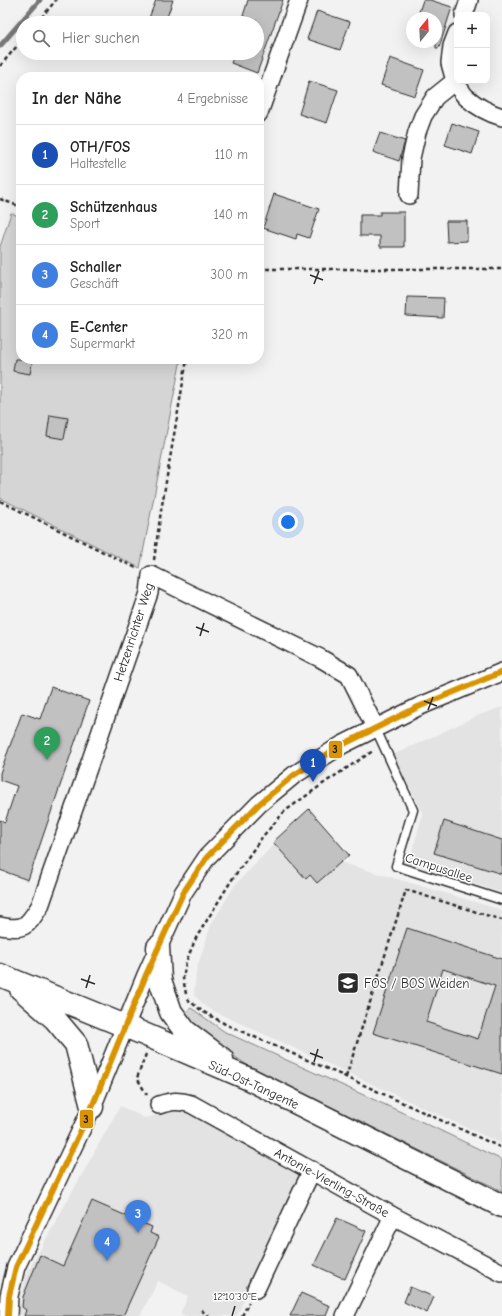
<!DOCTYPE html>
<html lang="de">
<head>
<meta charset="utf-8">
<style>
	body { margin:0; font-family:"Comic Neue",sans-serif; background:#f6f6f6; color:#222 }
	.controls { position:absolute; right:12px; top:12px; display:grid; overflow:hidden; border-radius:8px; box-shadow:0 4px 16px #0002 }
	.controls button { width:36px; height:36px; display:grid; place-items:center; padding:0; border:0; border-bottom:1px solid #e0e0e0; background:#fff; color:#222; font:20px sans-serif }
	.compass { position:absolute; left:406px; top:12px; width:36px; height:36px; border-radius:50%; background:#fff; box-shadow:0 4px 16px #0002; rotate:18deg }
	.you { position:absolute; left:288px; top:522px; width:14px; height:14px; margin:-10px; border:3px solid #fff; border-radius:50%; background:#1a73e8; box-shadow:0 0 0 6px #1a73e833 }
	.badge { display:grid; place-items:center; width:26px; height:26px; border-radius:50%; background:#111827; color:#fff; font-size:13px; font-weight:700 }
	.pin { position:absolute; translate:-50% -33px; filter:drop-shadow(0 1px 2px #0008) }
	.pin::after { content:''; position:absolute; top:21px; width:14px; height:12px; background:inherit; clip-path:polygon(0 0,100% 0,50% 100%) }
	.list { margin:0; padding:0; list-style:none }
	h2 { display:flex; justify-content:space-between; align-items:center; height:52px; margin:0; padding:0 16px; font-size:17px }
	h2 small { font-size:13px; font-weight:400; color:#767676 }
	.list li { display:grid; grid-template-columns:26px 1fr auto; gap:12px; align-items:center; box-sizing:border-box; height:60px; padding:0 16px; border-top:1px solid #e0e0e0 }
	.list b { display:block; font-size:15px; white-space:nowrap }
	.list p { margin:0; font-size:13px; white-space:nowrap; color:#767676 }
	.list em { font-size:13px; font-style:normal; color:#767676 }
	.icon { flex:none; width:22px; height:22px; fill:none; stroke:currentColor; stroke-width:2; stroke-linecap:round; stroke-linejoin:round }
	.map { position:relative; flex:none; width:502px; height:1316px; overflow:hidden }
	.search { position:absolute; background:#fff; box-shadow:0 4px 16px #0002; left:16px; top:16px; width:248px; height:44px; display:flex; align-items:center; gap:10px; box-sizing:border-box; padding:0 14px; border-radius:22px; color:#767676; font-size:15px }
	.panel { position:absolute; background:#fff; box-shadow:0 4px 16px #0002; left:16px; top:72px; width:248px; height:292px; border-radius:16px }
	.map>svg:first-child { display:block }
</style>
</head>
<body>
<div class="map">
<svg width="502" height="1316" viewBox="0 0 502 1316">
	<rect width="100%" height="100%" fill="#f2f2f2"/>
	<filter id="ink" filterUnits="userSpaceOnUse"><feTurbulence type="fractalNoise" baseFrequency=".025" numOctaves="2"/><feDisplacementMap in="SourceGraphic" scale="8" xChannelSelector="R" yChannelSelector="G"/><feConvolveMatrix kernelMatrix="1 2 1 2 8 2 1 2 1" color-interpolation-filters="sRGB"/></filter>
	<g filter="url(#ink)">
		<path fill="#e3e3e3" d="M502 707V893L409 862 423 813 393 755 477 716Z
			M275 843 502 910V1144L207 1008 194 995 196 971 211 925 235 885Z
			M120 1106 145 1118 184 1109 300 1172 237 1316H183L180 1314 188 1296 158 1281 140 1316H17L26 1275Z"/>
		<path fill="#d5d5d5" stroke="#808080" d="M11 213 21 217V359H181L140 568 0 498V247Z
			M191 1008 225 1032 412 1117 502 1160V1191L250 1067 178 1018Z"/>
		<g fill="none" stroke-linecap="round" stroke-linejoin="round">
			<path stroke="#787878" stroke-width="5" d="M0 46 40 0"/>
		</g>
		<path fill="#c1c1c1" stroke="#2b2b2b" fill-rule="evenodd" d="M156 0H173L165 23H147Z
			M248 0H283L257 73 231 63 235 53H257V21L243 16Z
			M423 0H430L452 7 439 48H436V18H417Z
			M317 11 350 22 340 50 307 39Z
			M390 58 424 70 415 96 381 85Z
			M309 81 338 90 327 123 299 114Z
			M452 123 479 132 472 154 445 145Z
			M380 133 405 141 399 161 373 152Z
			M274 194 319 209 309 238 297 234 296 239 263 228Z
			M380 212H404V247H380V236H360V215H380Z
			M446 221H467V241L447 242Z
			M407 297 444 298 443 318 406 316Z
			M15 359H33L30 374 13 371Z
			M50 415 68 418 64 439 47 436Z
			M51 687 89 701 28 880 0 870V820L5 822 17 786 0 780V773L22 713 40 719Z
			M309 809 349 855 317 883 310 875 306 879 273 842Z
			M444 821 502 840V874L434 853Z
			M407 928 502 959V1074L373 1033ZM443 969 495 986 478 1039 426 1022Z
			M92 1201 152 1227 150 1233 159 1237 123 1316H24L26 1310 22 1307 23 1297 40 1255 63 1266Z
			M337 1218 366 1231 345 1279 314 1265Z
			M410 1287 434 1297 427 1313 404 1302Z
			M301 1293 330 1306 326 1316H290Z"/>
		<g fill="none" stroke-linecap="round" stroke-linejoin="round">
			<g stroke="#2b2b2b" stroke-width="11">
				<path id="service" d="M375 727 413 810 396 866 502 900"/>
			</g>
			<g stroke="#2b2b2b" stroke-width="20">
				<path id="minor" d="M464 15 469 0
					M455 81C458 86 462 93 466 97 476 106 489 113 502 117
					M259 113 299 0
					M409 195 411 158 417 132 423 116 435 97 455 81 450 63 452 46 457 33
					M0 926C25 931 27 926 40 906L149 593 151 575 320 658 349 675 375 727
					M159 1105C171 1101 179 1100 191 1104L393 1216 502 1273
					M256 1289 312 1170
					M8 1316 9 1296 16 1267 92 1107 146 975 183 893 207 857 259 804 294 775 342 745 418 707 502 672
					M345 1316 393 1216"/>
			</g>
			<g stroke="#2b2b2b" stroke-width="25">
				<path id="primary" d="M158 947 160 980 171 1012 185 1031 222 1059
					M0 975 125 1026 249 1079 502 1206
					M21 989 55 1019 76 1044 92 1107"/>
			</g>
			<path stroke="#2b2b2b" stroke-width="2.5" stroke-dasharray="4 3" stroke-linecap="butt" d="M37 23 56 0
				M0 66 23 39
				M0 199 21 207
				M259 269H502
				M0 501 138 569
				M154 560 161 511 187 359
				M186 994 183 978 186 962 196 938 231 881 263 836 285 811 327 781 373 751
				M187 999 202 1011 227 1025 346 1077 502 1148
				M146 1054 137 1078 147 1095
				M346 1077 406 890 502 920
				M201 1310 209 1316
				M242 1316 249 1302"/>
			<use href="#service" stroke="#fff" stroke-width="8"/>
			<use href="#minor" stroke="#fff" stroke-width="17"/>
			<use href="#primary" stroke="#fff" stroke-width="22"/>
			<g stroke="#fff" stroke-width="9">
				<path id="bus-1" d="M8 1316 9 1296 16 1267 92 1107 146 975 183 893 207 857 259 804 294 775 342 745 418 707 502 672"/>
			</g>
			<use href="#bus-1" stroke="#d89406" stroke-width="6"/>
		</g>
	</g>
	<path fill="none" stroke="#2b2b2b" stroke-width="1.5" d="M310 275 323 280M314 284 319 271M196 627 209 632M200 636 204 623M424 701 437 706M428 710 433 697M81 979 95 984M86 988 90 975M310 1053 323 1058M314 1062 318 1049M232 1316 235 1306"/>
	<defs>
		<g id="school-square" transform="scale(1.15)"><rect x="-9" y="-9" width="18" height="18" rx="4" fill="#2b2b2b" stroke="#fff"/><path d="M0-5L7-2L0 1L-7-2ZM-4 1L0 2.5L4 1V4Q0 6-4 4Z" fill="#fff"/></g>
	</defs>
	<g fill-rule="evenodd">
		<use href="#school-square" x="348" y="983"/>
	</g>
	<g text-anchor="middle" stroke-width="3" stroke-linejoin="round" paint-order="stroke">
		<g font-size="13" fill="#2b2b2b" stroke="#fff">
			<text transform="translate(133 632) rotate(-72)" y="5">Hetzenrichter Weg</text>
			<text transform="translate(439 867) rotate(18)" y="5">Campusallee</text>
			<text transform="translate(254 1084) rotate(25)" y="5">Süd-Ost-Tangente</text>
			<text transform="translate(332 1182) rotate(29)" y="5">Antonie-Vierling-Straße</text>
		</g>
		<g font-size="13" fill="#2b2b2b" stroke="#fff" text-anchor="start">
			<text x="364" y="988">FOS / BOS Weiden</text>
		</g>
	</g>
	<g font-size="10" text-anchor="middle" fill="#2b2b2b" stroke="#fff" stroke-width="3" stroke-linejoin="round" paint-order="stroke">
		<text x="235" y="1300">12°10'30"E</text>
	</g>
	<g stroke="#fff" stroke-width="1.5">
		<rect x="328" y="740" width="15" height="19" rx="4" fill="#d89406"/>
		<rect x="79" y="1109" width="15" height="20" rx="4" fill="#d89406"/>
	</g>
	<g font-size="11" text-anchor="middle" font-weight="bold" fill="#111">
		<text x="335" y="753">3</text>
		<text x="86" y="1123">3</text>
	</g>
</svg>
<div class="controls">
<button>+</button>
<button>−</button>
</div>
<svg class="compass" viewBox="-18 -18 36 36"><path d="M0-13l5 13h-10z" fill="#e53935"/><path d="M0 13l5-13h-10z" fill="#767676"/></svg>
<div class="you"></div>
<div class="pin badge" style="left:313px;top:782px;background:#1a4fb4">1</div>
<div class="pin badge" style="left:47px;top:760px;background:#2e9e5b">2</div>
<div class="pin badge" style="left:138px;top:1233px;background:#3f7fe0">3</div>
<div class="pin badge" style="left:107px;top:1261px;background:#3f7fe0">4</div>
<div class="search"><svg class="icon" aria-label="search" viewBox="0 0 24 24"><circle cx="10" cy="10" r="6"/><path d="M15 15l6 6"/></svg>Hier suchen</div>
<section class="panel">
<h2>In der Nähe<small>4 Ergebnisse</small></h2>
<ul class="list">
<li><span class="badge" style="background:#1a4fb4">1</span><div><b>OTH/FOS</b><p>Haltestelle</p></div><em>110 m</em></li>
<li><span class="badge" style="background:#2e9e5b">2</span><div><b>Schützenhaus</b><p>Sport</p></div><em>140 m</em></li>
<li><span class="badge" style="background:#3f7fe0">3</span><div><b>Schaller</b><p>Geschäft</p></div><em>300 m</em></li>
<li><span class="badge" style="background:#3f7fe0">4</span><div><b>E-Center</b><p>Supermarkt</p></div><em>320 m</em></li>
</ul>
</section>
</div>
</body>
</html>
